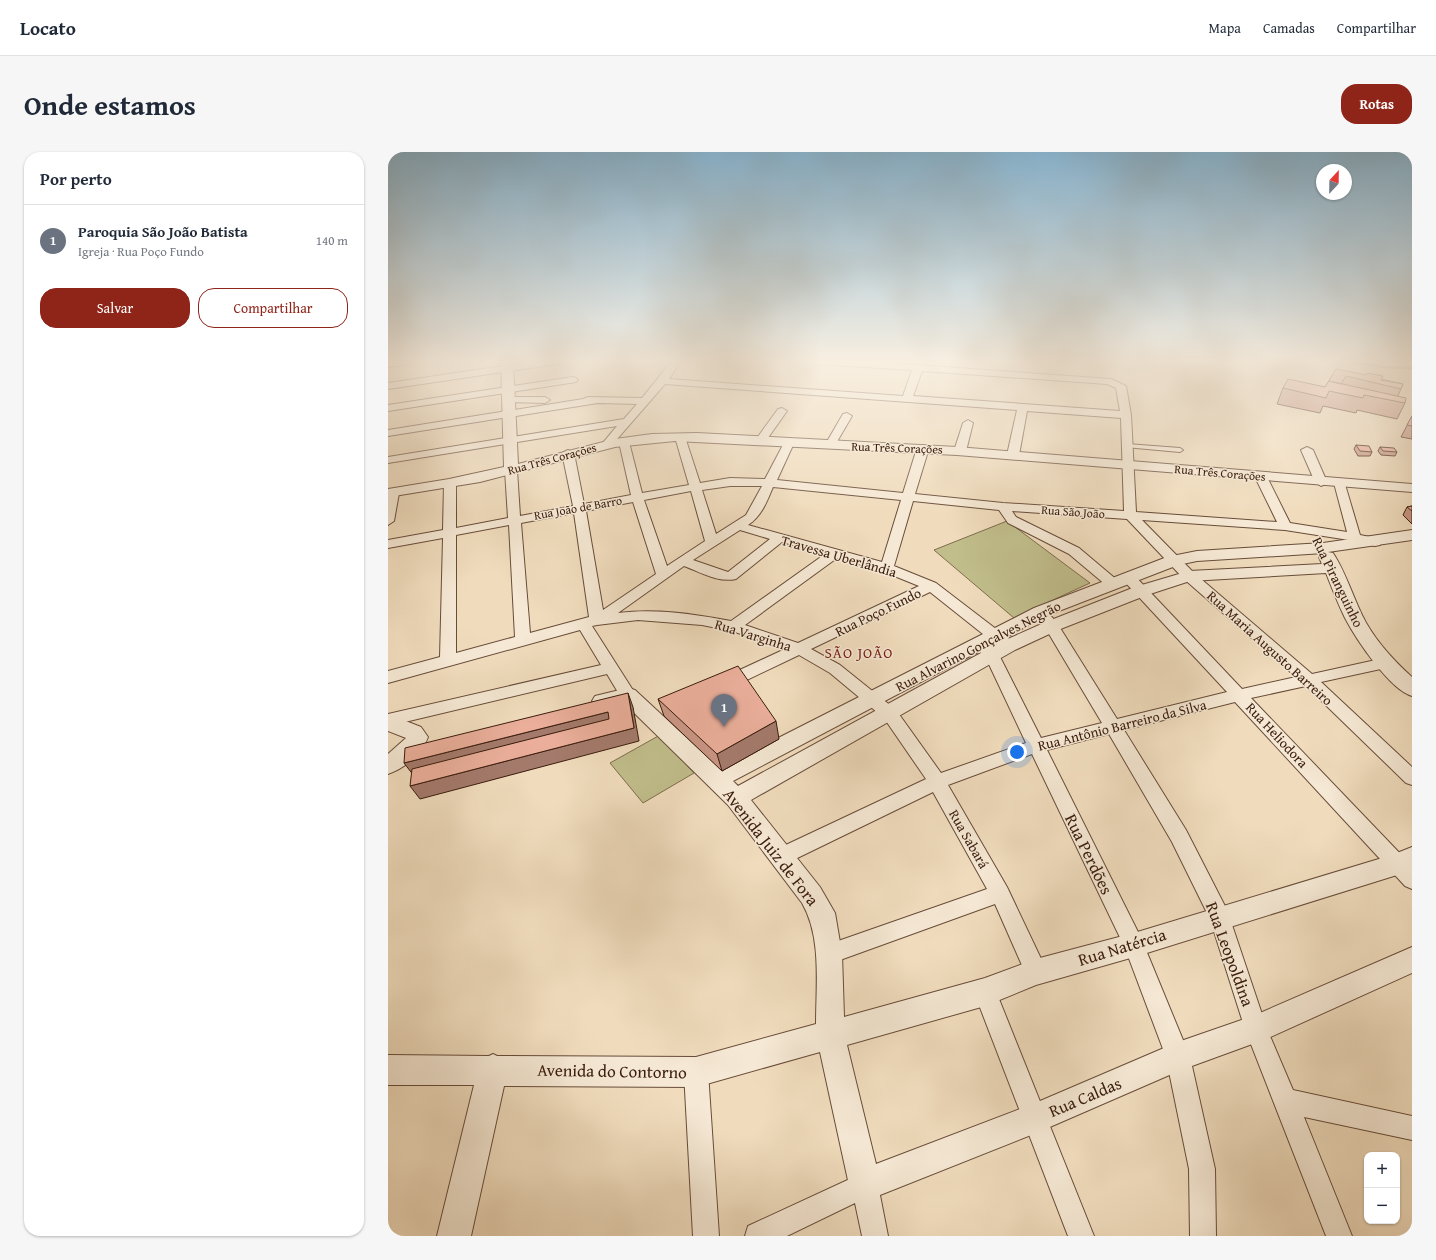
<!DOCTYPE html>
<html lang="pt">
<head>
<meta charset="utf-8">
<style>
	body { margin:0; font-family:"Gentium Book Plus",serif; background:#f6f6f7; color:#1f2937 }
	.controls { position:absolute; right:12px; bottom:12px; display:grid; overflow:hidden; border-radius:8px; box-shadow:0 1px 3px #0004 }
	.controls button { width:36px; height:36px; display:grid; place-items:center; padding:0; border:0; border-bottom:1px solid #e0e1e3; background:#fff; color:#1f2937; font:20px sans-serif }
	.compass { position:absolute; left:928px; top:12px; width:36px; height:36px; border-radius:50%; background:#fff; box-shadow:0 1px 3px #0004; rotate:22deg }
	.you { position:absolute; left:629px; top:600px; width:14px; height:14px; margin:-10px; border:3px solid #fff; border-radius:50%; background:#1a73e8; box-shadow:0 0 0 6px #1a73e833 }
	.badge { display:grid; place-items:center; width:26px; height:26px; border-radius:50%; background:#8f2418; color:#fff; font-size:13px; font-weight:700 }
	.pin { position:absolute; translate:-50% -33px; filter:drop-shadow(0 1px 2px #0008) }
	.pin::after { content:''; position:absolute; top:21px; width:14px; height:12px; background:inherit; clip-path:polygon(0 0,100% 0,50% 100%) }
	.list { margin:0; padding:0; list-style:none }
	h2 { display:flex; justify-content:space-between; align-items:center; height:52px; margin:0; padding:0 16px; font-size:17px }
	h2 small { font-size:13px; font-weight:400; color:#747a83 }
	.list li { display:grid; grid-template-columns:26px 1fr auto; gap:12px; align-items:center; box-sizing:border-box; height:72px; padding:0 16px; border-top:1px solid #e0e1e3 }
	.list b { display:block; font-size:15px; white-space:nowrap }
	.list p { margin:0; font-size:13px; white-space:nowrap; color:#747a83 }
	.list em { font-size:13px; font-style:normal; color:#747a83 }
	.actions { display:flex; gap:8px; padding:12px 16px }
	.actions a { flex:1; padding:9px 0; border:1px solid #8f2418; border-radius:16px; text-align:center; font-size:14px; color:#8f2418 }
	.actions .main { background:#8f2418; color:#fff }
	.map { position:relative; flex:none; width:1024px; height:1084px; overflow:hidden; border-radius:16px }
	header { display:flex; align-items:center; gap:24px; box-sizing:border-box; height:56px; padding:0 20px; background:#fff; border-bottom:1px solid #e0e1e3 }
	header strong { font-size:19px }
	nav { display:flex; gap:22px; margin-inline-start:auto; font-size:14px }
	.intro { display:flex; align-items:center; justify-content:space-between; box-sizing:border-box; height:96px; padding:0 24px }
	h1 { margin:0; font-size:28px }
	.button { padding:10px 18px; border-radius:16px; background:#8f2418; color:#fff; font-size:14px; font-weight:700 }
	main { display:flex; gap:24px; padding:0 24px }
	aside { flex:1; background:#fff; border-radius:16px; box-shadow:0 1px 3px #0004 }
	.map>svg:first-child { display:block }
</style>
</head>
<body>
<header>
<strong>Locato</strong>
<nav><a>Mapa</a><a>Camadas</a><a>Compartilhar</a></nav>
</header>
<div class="intro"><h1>Onde estamos</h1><a class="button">Rotas</a></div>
<main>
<aside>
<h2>Por perto<small></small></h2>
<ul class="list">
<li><span class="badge" style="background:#6b7280">1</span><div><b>Paroquia São João Batista</b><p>Igreja · Rua Poço Fundo</p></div><em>140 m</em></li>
</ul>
<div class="actions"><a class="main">Salvar</a><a>Compartilhar</a></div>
</aside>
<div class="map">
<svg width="1024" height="1084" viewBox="0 0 1024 1084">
	<rect width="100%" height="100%" fill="#f0dcbd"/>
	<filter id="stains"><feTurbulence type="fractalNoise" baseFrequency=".005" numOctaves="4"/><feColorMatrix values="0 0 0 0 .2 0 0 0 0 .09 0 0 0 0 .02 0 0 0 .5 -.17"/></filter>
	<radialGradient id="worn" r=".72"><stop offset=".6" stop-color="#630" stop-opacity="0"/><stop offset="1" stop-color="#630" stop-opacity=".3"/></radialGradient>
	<path fill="#c1be8c" stroke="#7e6d4c" d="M619 369 702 431 626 466 546 398Z
		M272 583 306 621 255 651 222 611Z"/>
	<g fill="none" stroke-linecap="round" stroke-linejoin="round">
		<path stroke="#747b72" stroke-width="2.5" d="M957 209 995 215 1024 216"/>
		<g stroke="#684c39" stroke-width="2">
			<path id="service" d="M739 292 792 296 795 298 792 300 737 295V293Z"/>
		</g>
		<g stroke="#684c39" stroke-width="2">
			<path id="minor" d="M0 209H27L23 212 0 215Z
				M150 209H174L170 212 0 237V231Z
				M284 209H293L281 227 515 244 524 218 428 212 424 209H472L723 227 738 234 743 263 748 360 889 370 867 325 873 322 879 325 902 371 959 380 946 331 952 327 956 329 972 383 992 387 993 390 992 393 987 394 974 391 973 395H963L961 388 897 378 754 368 806 421 924 522 997 506 1002 507 1005 511 1002 515 933 530 1024 615V633L1018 631 918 534 863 546 1024 714V737L1017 734 847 550 736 578 798 678 839 758 879 877 905 938 1024 964V988L916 965 964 1084H938L857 877 822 767 784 690 721 582 659 598 753 786 802 905 827 1017 828 1084H802L801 1017 778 905 737 796 644 602 560 633 619 735 656 813 659 820 656 827 648 831 640 827 607 752 441 812 433 809 430 802 433 795 599 737 545 640 399 711 392 713 385 711 382 705 385 699 538 627 496 566 442 521 411 503 342 536 336 538 330 536 328 532 330 528 397 497 344 479 314 473 250 468 209 473 204 474 248 543 246 547 240 549 234 547 219 522 0 574V562L213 513 192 478 0 531V519L52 505 55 386 0 396V388L55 378 56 331 58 329 62 327 68 331V376L120 366 117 318 123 315 129 318 132 364 185 354 174 301 180 298 186 301 196 352 243 343 231 290 236 287 241 290 254 341 301 333 287 285 292 282 297 285 312 331 342 326 377 327 396 291 401 288 406 291 389 328 515 341 529 296 535 293 541 296 527 342 615 351 736 359 733 266 639 259 631 303 625 306 619 303 629 258 277 232 223 294 219 295 214 292 229 274 0 311V305L236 267 249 252 210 251 0 284V278L195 247 200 245 254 246ZM534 219 719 232 728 236 732 259 525 244ZM342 334H374L358 363 328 382 314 338ZM385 335 513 348 494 410 360 373C374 364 379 349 385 335ZM303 339 317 389 279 414 256 348ZM525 349 611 358 620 371 681 402 719 434H729L731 431 729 428 691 396 628 365 624 359 739 367 796 427 908 525 854 537 745 422H735L733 425 735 428 839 540 729 567 669 471 657 457H647L645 460 658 477 714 571 653 586 609 499 597 488 592 487 587 488 585 492 598 506 638 591 553 621 508 558 452 513 423 497 542 440 615 498 620 499 625 498 628 494 625 490 548 431 506 414ZM245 350 268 422 215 458 198 359ZM186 361 201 465 142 481 133 371ZM121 373 127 485 68 501V383ZM352 378 382 387 340 420 305 408ZM394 390 437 402 343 469C306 462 267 456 230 461L296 414C312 420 330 431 348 427ZM449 406 494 419 531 434 410 491 357 473Z
				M185 225 188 226 190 228 188 230 0 259V253Z
				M120 245H157L162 248 157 251 116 250 115 248Z
				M394 256 399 259 377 290H369L368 288 369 286 390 257Z
				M459 261 464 264 447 293 442 296 438 295 437 293 455 262Z
				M580 268 585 271 578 299 576 301H568L566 299 575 271Z
				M919 295 925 298 939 330 937 332 933 334 927 330 913 298Z
				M5 337 11 341 6 369 0 373V340Z
				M597 829 605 832 706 1084H680L586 840 589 832Z
				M308 908 316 912 320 920 331 1084H305L296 920 300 912Z
				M477 1020 486 1024 490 1033 500 1084H474L467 1051 399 1084H357L360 1074Z"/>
		</g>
		<g stroke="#684c39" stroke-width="2">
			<path id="tertiary" d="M113 209H125L130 312 227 287 264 282 309 281 569 295 1024 332V340L569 303 287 289 227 295 92 330 0 345V337L61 327 116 315Z
				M1024 378V388L940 400 945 401C957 419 964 442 974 463 985 486 1005 508 1024 525V544C1002 538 968 487 957 466 950 452 944 436 938 421L802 429 759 443 670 478 627 498 363 648 432 735 447 761 454 802 456 865 597 826 648 807 746 781 1004 703 1024 695V716L1009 723 746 805 648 833 597 854 459 893 488 1012 645 952 790 890 865 864 1024 795V821L878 887 793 918 648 981 477 1049 466 1044 461 1033 432 900 308 935 116 934 83 1084H49L86 933H0V903L101 904 105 902 109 904 308 905 428 872C428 833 434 785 414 751L340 653 236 551 214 556 207 554 204 549 207 544 240 536 247 538 331 616 646 456 779 405 809 399 935 391ZM933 401 931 405 934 412 801 419 747 435 658 470 613 490 350 634 345 629 658 464 790 413 809 409 936 401Z
				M0 562 33 575 40 585C34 602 17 616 0 622V602L18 586 0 579Z"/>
		</g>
		<use href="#service" fill="#f5e8d4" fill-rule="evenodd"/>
		<use href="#minor" fill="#f5e8d4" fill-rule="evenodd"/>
		<use href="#tertiary" fill="#f5e8d4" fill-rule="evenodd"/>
	</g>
	<path fill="#c99684" stroke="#3a1c0d" d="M948 217 1015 232 1010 244 1017 251 1009 267 969 258 968 261 935 254 932 261 889 252 895 236 937 235Z
		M1024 264V287L1013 285Z
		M968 293 984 300 982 304H970L966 297Z
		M992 295 1009 300 1007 304 993 303 990 299Z
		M1024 354V372L1015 363 1019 355Z
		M270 547 391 587 334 619 276 564Z"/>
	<path fill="#a47a6c" stroke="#3a1c0d" d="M240 541 245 555 251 589 32 647 22 634 246 576Z
		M220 560 225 573 26 624 16 611Z
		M388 569 391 587 334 619 329 602Z"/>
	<path fill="#eaae9a" stroke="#3a1c0d" d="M948 217 978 223 979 221 995 224 993 228 1015 232 1013 237 958 224 953 232 941 229Z
		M900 227 937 235 941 229 1018 246 1017 251 976 243 975 246 941 239 938 246 895 236Z
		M1024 264V274L1019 273Z
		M968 293 981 294 984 300 972 299Z
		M992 295 1006 296 1009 300 995 299Z
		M1024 354V359L1019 355Z
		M350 514 388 569 329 602 270 547Z
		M240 541 246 576 22 634 24 617 221 567 220 560 16 611 17 596Z"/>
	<linearGradient id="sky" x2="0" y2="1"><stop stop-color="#89b7d4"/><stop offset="0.58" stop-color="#f8efe1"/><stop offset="1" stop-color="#f8efe1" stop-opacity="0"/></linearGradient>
	<rect width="1024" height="361" fill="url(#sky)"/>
	<g text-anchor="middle" stroke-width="3" stroke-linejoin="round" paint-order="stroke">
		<g font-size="12" fill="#3a1c0d" stroke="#f5e8d4">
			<text transform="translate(509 296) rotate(2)" y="4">Rua Três Corações</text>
			<text transform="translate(164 307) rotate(-15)" y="4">Rua Três Corações</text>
			<text transform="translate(832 321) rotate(5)" y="4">Rua Três Corações</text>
			<text transform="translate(190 356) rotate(-10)" y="4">Rua João de Barro</text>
			<text transform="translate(685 360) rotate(4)" y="4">Rua São João</text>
		</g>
		<g font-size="14" fill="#3a1c0d" stroke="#f5e8d4">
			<text transform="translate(451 404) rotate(16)" y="5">Travessa Uberlândia</text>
			<text transform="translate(950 430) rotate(64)" y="5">Rua Piranguinho</text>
			<text transform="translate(490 460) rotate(-26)" y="5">Rua Poço Fundo</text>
			<text transform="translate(365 483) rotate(17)" y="5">Rua Varginha</text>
			<text transform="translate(590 494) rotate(-27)" y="5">Rua Alvarino Gonçalves Negrão</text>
			<text transform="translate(882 496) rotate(42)" y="5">Rua Maria Augusto Barreiro</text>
			<text transform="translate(734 573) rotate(-14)" y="5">Rua Antônio Barreiro da Silva</text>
			<text transform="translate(889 583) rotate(47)" y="5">Rua Heliodora</text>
			<text transform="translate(581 687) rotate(60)" y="5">Rua Sabará</text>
		</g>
		<g font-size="15" letter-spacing="1" fill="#7a1f14" stroke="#f5e8d4">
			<text x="471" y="506">SÃO JOÃO</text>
		</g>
		<g font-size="17" fill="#3a1c0d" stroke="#f5e8d4">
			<text transform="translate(383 695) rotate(52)" y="6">Avenida Juiz de Fora</text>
			<text transform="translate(701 702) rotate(64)" y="6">Rua Perdões</text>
			<text transform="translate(734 795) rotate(-17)" y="6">Rua Natércia</text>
			<text transform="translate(842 802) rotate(70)" y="6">Rua Leopoldina</text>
			<text transform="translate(224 919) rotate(1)" y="6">Avenida do Contorno</text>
			<text transform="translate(697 945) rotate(-23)" y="6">Rua Caldas</text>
		</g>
	</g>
	<rect width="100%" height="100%" filter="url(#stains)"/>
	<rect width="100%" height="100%" fill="url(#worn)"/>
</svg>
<div class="controls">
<button>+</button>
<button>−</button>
</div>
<svg class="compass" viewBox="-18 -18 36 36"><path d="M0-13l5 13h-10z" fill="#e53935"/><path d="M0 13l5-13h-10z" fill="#747a83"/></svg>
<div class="you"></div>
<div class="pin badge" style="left:336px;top:575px;background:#6b7280">1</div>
</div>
</main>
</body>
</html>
